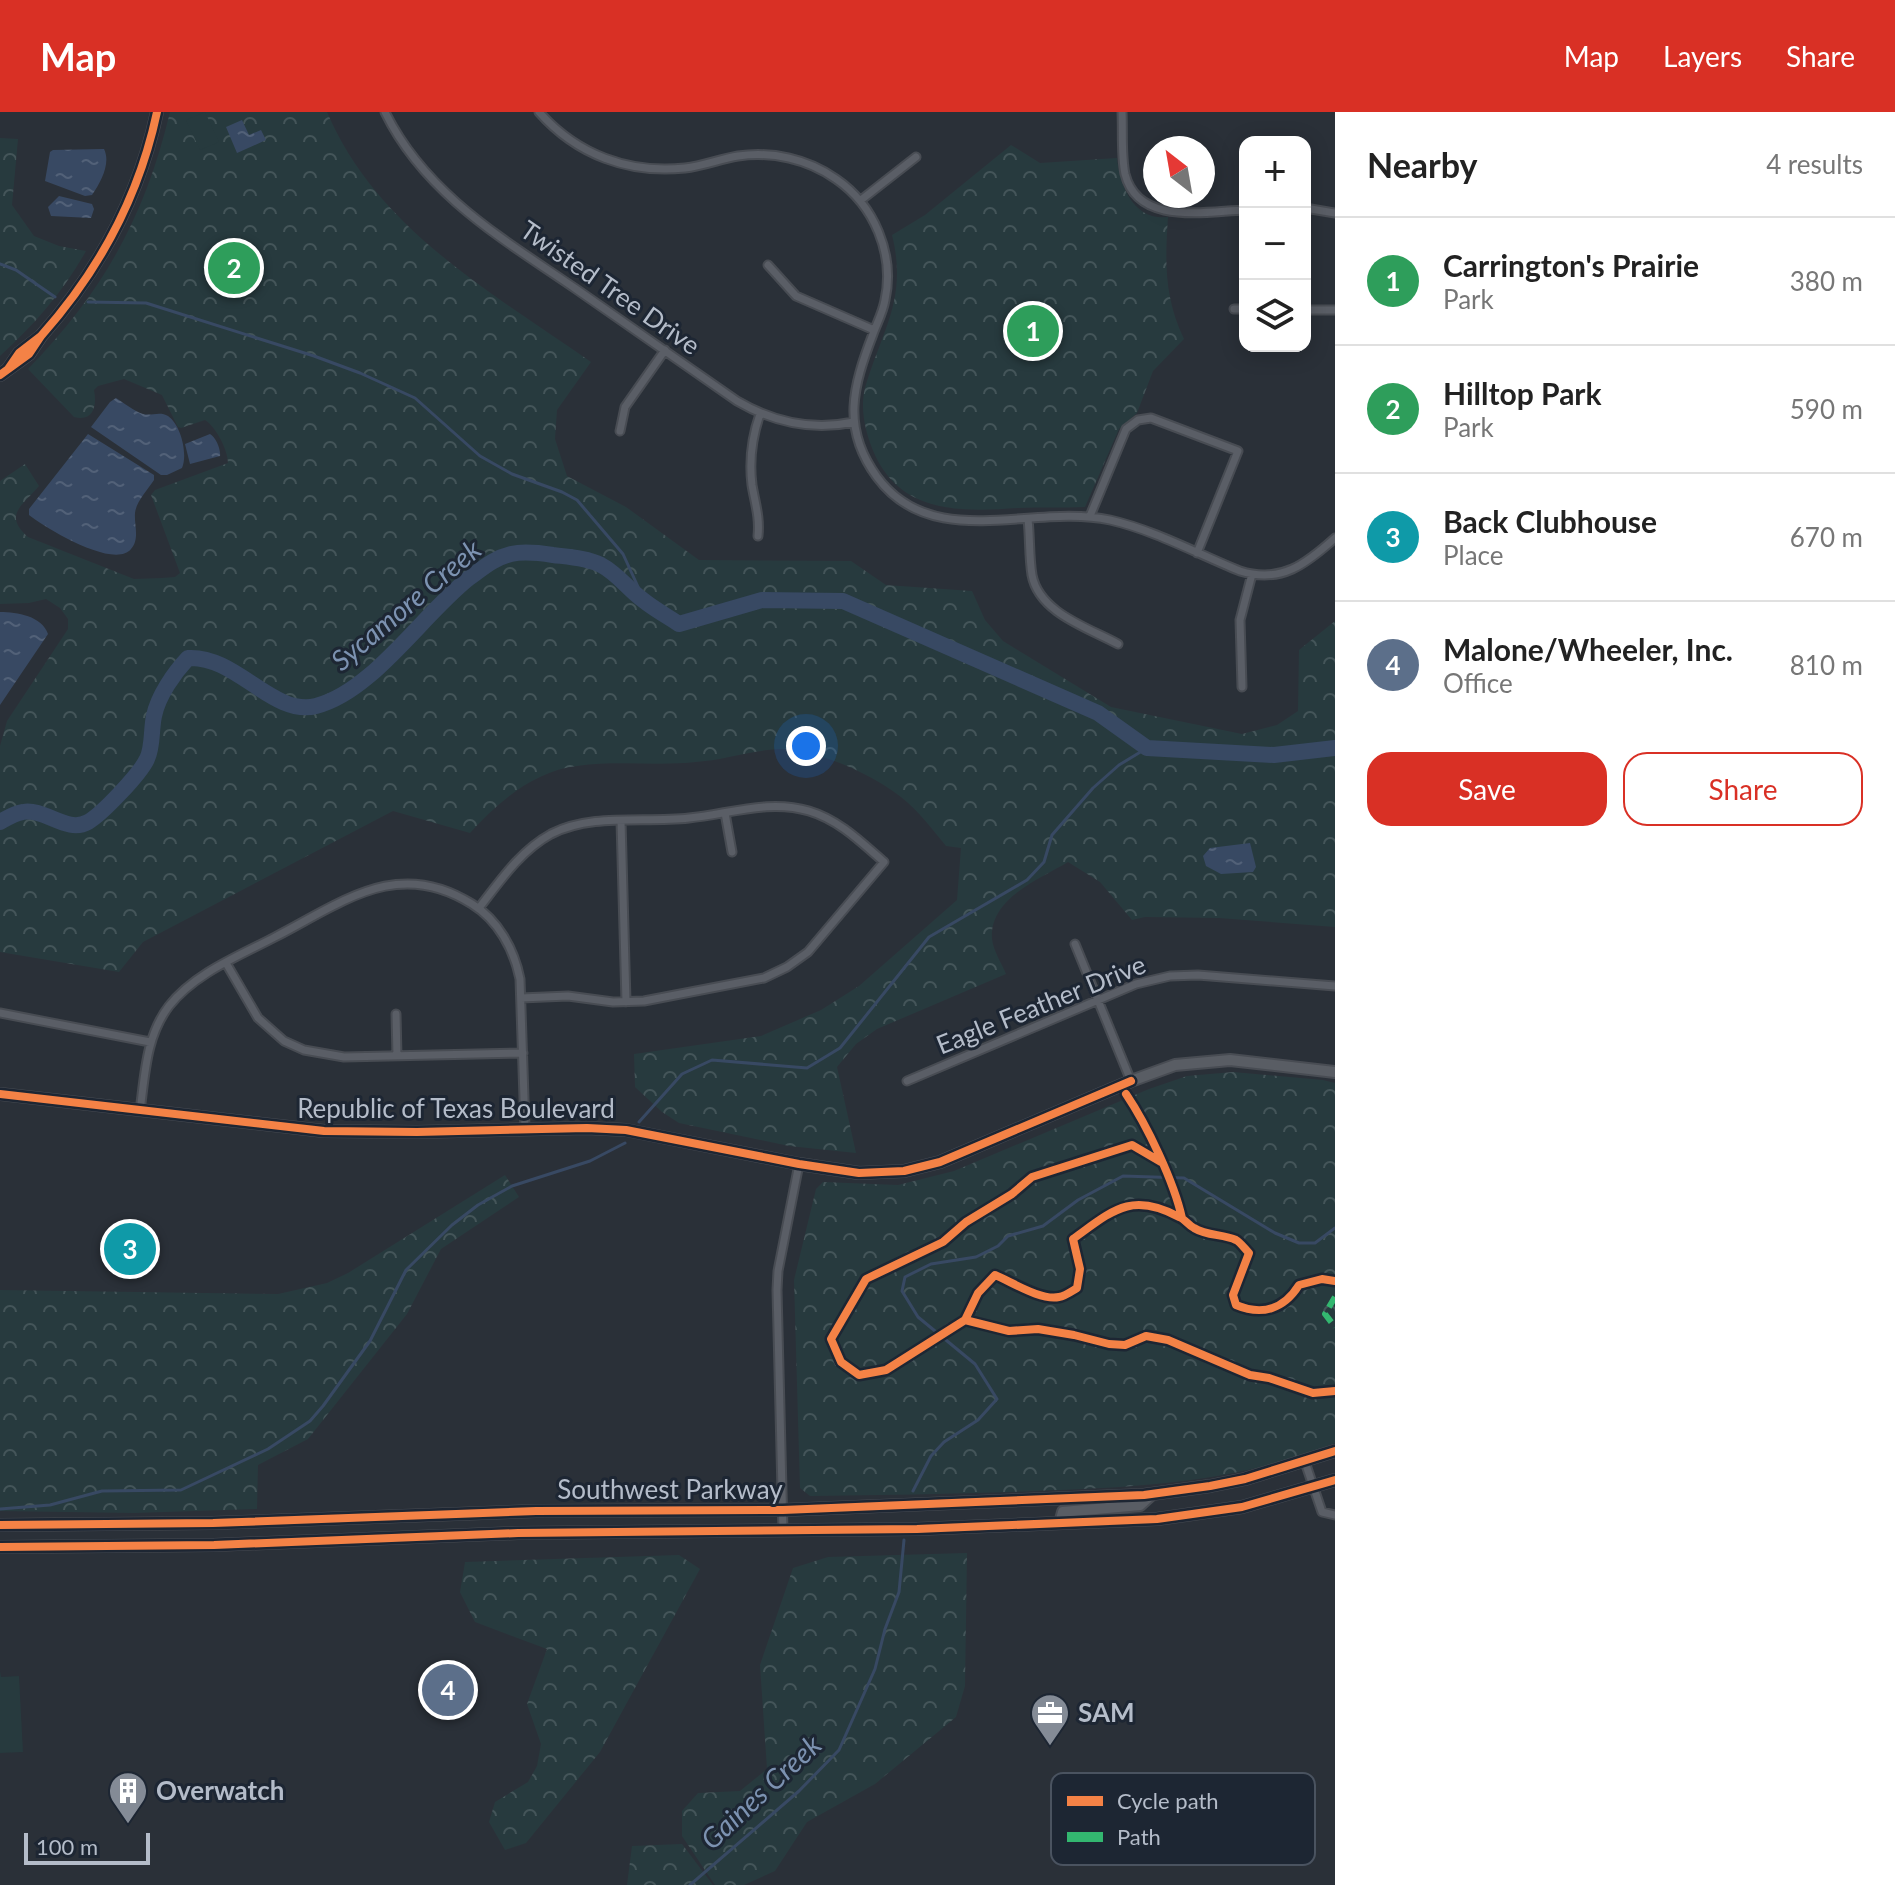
<!DOCTYPE html>
<html lang="en">
<head>
<meta charset="utf-8">
<style>
	body { margin:0; font-family:Lato,sans-serif; background:#f2f2f2; color:#222 }
	.controls { position:absolute; right:24px; top:24px; display:grid; overflow:hidden; border-radius:16px; box-shadow:0 4px 20px #0003 }
	.controls button { width:72px; height:72px; display:grid; place-items:center; padding:0; border:0; border-bottom:2px solid #e0e0e0; background:#fff; color:#222; font:40px sans-serif }
	.compass { position:absolute; left:1143px; top:24px; width:72px; height:72px; border-radius:50%; background:#fff; box-shadow:0 4px 20px #0003; rotate:329deg }
	.scale { position:absolute; left:24px; bottom:20px; width:126px; box-sizing:border-box; padding-left:8px; border:4px solid #b4bcc9; border-top:0; font-size:22px; line-height:28px; white-space:nowrap; color:#b4bcc9; -webkit-text-stroke:6px #1d2633; paint-order:stroke }
	.you { position:absolute; left:806px; top:634px; width:28px; height:28px; margin:-20px; border:6px solid #fff; border-radius:50%; background:#1a73e8; box-shadow:0 0 0 12px #1a73e833 }
	.badge { display:grid; place-items:center; width:52px; height:52px; border-radius:50%; background:#d93025; color:#fff; font-size:26px; font-weight:700 }
	.pin { position:absolute; translate:-50% -50%; border:4px solid #fff; box-shadow:0 2px 8px #0006 }
	.list { margin:0; padding:0; list-style:none }
	h2 { display:flex; justify-content:space-between; align-items:center; height:104px; margin:0; padding:0 32px; font-size:34px }
	h2 small { font-size:26px; font-weight:400; color:#767676 }
	.list li { display:grid; grid-template-columns:52px 1fr auto; gap:24px; align-items:center; box-sizing:border-box; height:128px; padding:0 32px; border-top:2px solid #e0e0e0 }
	.list b { display:block; font-size:30px; white-space:nowrap }
	.list p { margin:0; font-size:26px; white-space:nowrap; color:#767676 }
	.list em { font-size:26px; font-style:normal; color:#767676 }
	.actions { display:flex; gap:16px; padding:24px 32px }
	.actions a { flex:1; padding:18px 0; border:2px solid #d93025; border-radius:24px; text-align:center; font-size:28px; color:#d93025 }
	.actions .main { background:#d93025; color:#fff }
	.icon { flex:none; width:44px; height:44px; fill:none; stroke:currentColor; stroke-width:2; stroke-linecap:round; stroke-linejoin:round }
	.map { position:relative; flex:none; width:1335px; height:1773px; overflow:hidden }
	header { display:flex; align-items:center; gap:48px; box-sizing:border-box; height:112px; padding:0 40px; background:#d93025; color:#fff }
	header strong { font-size:38px }
	nav { display:flex; gap:44px; margin-inline-start:auto; font-size:28px }
	main { display:flex }
	aside { flex:1; background:#fff }
	.map>svg:first-child { display:block }
</style>
</head>
<body>
<header>
<strong>Map</strong>
<nav><a>Map</a><a>Layers</a><a>Share</a></nav>
</header>
<main>
<div class="map">
<svg width="1335" height="1773" viewBox="0 0 1335 1773">
	<defs>
		<pattern id="forest-crowns" width="20" height="18" patternUnits="userSpaceOnUse" patternTransform="scale(2)"><rect width="20" height="18" fill="#273a3e"/><path d="M2 6a3 3 0 1 1 6 0M12 15a3 3 0 1 1 6 0" fill="none" stroke="#445559"/></pattern>
		<pattern id="water-ripples" width="26" height="14" patternUnits="userSpaceOnUse" patternTransform="scale(2)"><rect width="26" height="14" fill="#384963"/><path d="M2 4q2-2 4 0t4 0M15 11q2-2 4 0t4 0" fill="none" stroke="#526178"/></pattern>
	</defs>
	<rect width="100%" height="100%" fill="#2a3038"/>
	<path fill="url(#forest-crowns)" d="M170 0H327C377 117 491 180 591 250L557 298 555 327 567 364 626 395 699 448 851 449 886 473 972 479 985 508 1003 529 1111 595 1242 622 1277 613 1298 599 1299 538 1335 509V815L1219 806 1145 805 1132 808 1100 770 1068 750C1040 767 989 786 992 827 993 838 1002 852 1006 862L877 917 856 932 837 955 856 1041 789 1034 679 1011 662 1000 635 975 634 942 761 924 821 898 859 874 957 788 961 736 946 734C932 717 919 699 901 685 874 664 834 646 801 639 770 632 736 646 705 649 663 655 619 648 577 654 534 659 498 690 470 721L393 699 143 830 119 860 0 840V634L7 609 68 517V507L60 496 46 487 29 491 0 492V369L25 352 39 374C22 394 3 403 28 425L134 467 162 466 175 465 180 461 151 383 155 378 228 351C228 338 216 315 205 308L181 316 178 315 162 283 124 267 98 274 94 278C97 293 94 310 74 305L28 257C103 180 145 105 170 0Z
		M0 26 18 27 12 93 34 124 59 134 86 139C63 180 34 213 0 244Z
		M1011 33 1040 51 1117 46C1120 75 1134 109 1168 105 1165 150 1164 185 1184 227L1153 259 1137 301 1119 317 1085 395C1063 396 1040 395 1018 396 959 400 898 402 872 336 865 318 860 296 865 276 882 218 908 187 892 123L925 103Z
		M1233 960 1323 968 1335 971V1331C1236 1371 1141 1375 1036 1379 960 1382 885 1383 810 1384L800 1376 794 1168 816 1077 823 1070 898 1073 954 1059 1149 977 1187 964Z
		M505 1063 519 1085 441 1137 407 1202 308 1327 258 1353 257 1397 134 1401 0 1399V1178L278 1182 327 1171 348 1161Z
		M967 1441 965 1574 956 1605 875 1672 807 1710 775 1759 744 1773H715L682 1724V1699L698 1681 740 1679 767 1657 760 1553 793 1456 828 1445Z
		M679 1443 700 1457 600 1640 526 1731 505 1738 489 1710 495 1690 528 1670 537 1654 541 1632 527 1592 547 1537 475 1510 460 1480 465 1450Z
		M682 1732 713 1773H627L632 1734Z"/>
	<path fill="#273a3e" d="M205 0 219 30 200 38 186 8Z
		M0 1559 1 1565 19 1564 23 1640 0 1641Z"/>
	<path fill="url(#water-ripples)" d="M242 8 249 23 261 18 266 28 237 41 226 15Z
		M104 37C111 51 101 70 92 83L85 84 45 69 50 40 53 38Z
		M59 84 92 92 94 97 91 106 51 104 48 95Z
		M116 286C124 291 134 299 143 302 152 304 160 299 168 304 181 313 188 342 182 356L167 363H161L91 315 110 290Z
		M88 322 154 363V368C148 377 136 390 135 401 134 413 140 427 131 437 114 458 44 415 29 403V397Z
		M210 322C216 325 221 338 220 344L190 352 185 332Z
		M0 500C17 500 42 504 48 522L0 593Z
		M1250 731 1256 755 1253 760 1221 762 1206 754 1203 744 1210 736Z"/>
	<g fill="none" stroke-linecap="round" stroke-linejoin="round">
		<path stroke="#384963" stroke-width="3" d="M0 152 16 158 55 185
			M88 190 146 191 314 244 360 261 415 286 480 344 512 362 562 380 577 388 623 442 645 490
			M639 1010 682 962 712 948 807 956 840 936 929 825 1027 768 1044 750 1052 723 1093 676 1119 653 1147 636
			M913 1379 931 1344 944 1330 978 1308 997 1287 975 1252 918 1205 902 1179 905 1165 931 1152 976 1145 998 1134 1008 1124 1043 1114 1078 1088 1123 1064 1184 1066 1275 1121 1299 1131H1315L1335 1116
			M0 1397 50 1393 102 1379 181 1378 268 1337 310 1309 323 1294 370 1229 406 1158 452 1113 478 1093 512 1074 590 1049 625 1031
			M690 1773 799 1679 839 1638 875 1557 885 1517 899 1480 904 1428"/>
		<path stroke="#384963" stroke-width="16" d="M0 710C7 706 15 701 23 700 45 696 67 722 88 710 102 702 140 662 147 647 153 635 151 618 154 604 158 584 174 561 188 546 236 543 273 605 316 594 372 580 422 503 469 466 483 456 494 446 511 442 524 439 540 441 553 443 569 445 587 446 601 453 618 462 628 477 643 488 654 497 667 504 679 512L762 488 843 489 1098 601 1147 636 1274 643 1335 636"/>
		<g stroke="#484c53" stroke-width="11">
			<path id="street" d="M385 0C425 82 503 127 576 177 629 214 683 251 737 289 773 310 812 319 854 310
				M539 0C577 43 629 62 685 56 703 54 720 47 738 44 772 39 808 47 836 67 874 93 895 142 885 188 883 200 877 211 873 222 853 274 841 316 877 365 933 441 1033 391 1110 408 1154 418 1198 442 1240 459 1281 472 1306 452 1335 426
				M1122 0C1123 20 1121 43 1125 62 1138 114 1206 99 1245 98
				M861 88 916 45
				M1305 96 1335 101
				M768 153 796 184 874 218
				M1234 197H1245
				M1305 198H1335
				M620 319 625 295 665 238
				M1090 404 1126 317 1138 308 1151 306 1238 339 1197 441
				M1028 407C1030 425 1029 445 1032 463 1039 501 1089 516 1118 532
				M758 424C760 405 755 391 752 373 749 349 752 325 760 302
				M1242 575 1240 508 1252 462
				M725 701 732 740
				M621 709 626 890
				M479 796C500 769 520 739 551 722 592 701 643 711 689 706 729 702 769 687 809 699 839 708 861 730 884 750L808 840 787 855 764 866 644 889 613 890 568 884 521 886
				M1075 832 1131 969
				M226 851 258 906 284 929 304 938 344 945 523 941
				M0 901 150 930
				M396 902 397 944
				M907 969 1136 872 1170 864 1198 863 1335 874
				M140 999C145 962 146 924 169 894 195 861 239 844 275 825 343 790 398 745 472 792 498 808 514 837 520 867L525 1016
				M1305 1350 1322 1400 1335 1403
				M783 1419 777 1178 778 1159 799 1052"/>
		</g>
		<g stroke="#484c53" stroke-width="14">
			<path id="secondary" d="M41 224C98 160 139 85 157 0
				M0 263 29 242 41 224 19 241 8 257
				M0 982 324 1019 417 1020 587 1016 626 1018 799 1052 859 1061 904 1059 940 1050 1131 969 1175 953 1230 948 1335 960
				M1060 1411 1063 1400 1140 1393 1151 1383
				M0 1413 213 1411 536 1399 783 1398 1144 1383 1210 1374 1245 1367 1335 1339
				M0 1435 214 1433 518 1421 917 1417 1157 1407 1242 1395 1335 1368"/>
		</g>
		<use href="#street" stroke="#5a5e66" stroke-width="7"/>
		<use href="#secondary" stroke="#595d64" stroke-width="10"/>
		<path stroke="#33b770" stroke-width="6" stroke-dasharray="12 6" stroke-linecap="butt" d="M1335 1185 1325 1202 1335 1215"/>
		<g stroke="#1d2633" stroke-width="13">
			<path id="cycleway" d="M41 224C98 160 139 85 157 0
				M0 263 29 242 41 224 19 241 8 257
				M0 982 324 1019 417 1020 587 1016 626 1018 799 1052 859 1061 904 1059 940 1050 1131 969
				M1126 982C1147 1013 1174 1070 1182 1106
				M1161 1050 1132 1033 1032 1065 1012 1082 966 1110 943 1130 866 1167 831 1227 841 1250 859 1263 886 1258 965 1208 978 1181 995 1163C1012 1170 1041 1189 1059 1185 1065 1184 1072 1179 1077 1176L1080 1157 1073 1127C1112 1099 1131 1079 1179 1105 1185 1107 1188 1113 1194 1116 1207 1124 1223 1122 1236 1128 1240 1130 1245 1137 1249 1141L1233 1183 1236 1193C1262 1204 1284 1197 1299 1173L1322 1167 1335 1169
				M965 1208 1009 1219 1038 1217 1074 1223 1109 1232 1125 1233 1146 1224 1168 1228 1250 1263 1269 1266 1313 1281 1335 1279
				M0 1413 213 1411 536 1399 783 1398 1144 1383 1210 1374 1245 1367 1335 1339
				M0 1435 214 1433 518 1421 917 1417 1157 1407 1242 1395 1335 1368"/>
		</g>
		<use href="#cycleway" stroke="#f48246" stroke-width="8"/>
	</g>
	<defs>
		<g id="office-pin" transform="scale(2)"><path d="M0 17L-7.5 6A9.5 9.5 0 1 1 7.5 6Z" fill="#848b96" stroke="#1d2633"/><path d="M-6-3h4V-5.5h4V-3h4V5H-6ZM-1-4.5V-3h2v-1.5ZM-6 0V1H6V0Z" fill="#fff"/></g>
		<g id="building-pin" transform="scale(2)"><path d="M0 17L-7.5 6A9.5 9.5 0 1 1 7.5 6Z" fill="#848b96" stroke="#1d2633"/><path d="M-4-6H4V6H1V3H-1V6H-4ZM-2.5-4.3h1.7v1.8h-1.7ZM.8-4.3h1.7v1.8H.8ZM-2.5-1h1.7V.8h-1.7ZM.8-1h1.7V.8H.8Z" fill="#fff"/></g>
	</defs>
	<g fill-rule="evenodd">
		<use href="#office-pin" x="1050" y="1601"/>
		<use href="#building-pin" x="128" y="1679"/>
	</g>
	<g text-anchor="middle" stroke-width="6" stroke-linejoin="round" paint-order="stroke">
		<g font-size="26" fill="#b4bcc9" stroke="#1d2633">
			<text transform="translate(610 176) rotate(35)" y="9">Twisted Tree Drive</text>
			<text transform="translate(1041 893) rotate(-22)" y="9">Eagle Feather Drive</text>
			<text x="456" y="1006">Republic of Texas Boulevard</text>
			<text x="670" y="1387">Southwest Parkway</text>
		</g>
		<g font-size="26" font-weight="bold" fill="#b4bcc9" stroke="#1d2633" text-anchor="start">
			<text x="1078" y="1610">SAM</text>
			<text x="156" y="1688">Overwatch</text>
		</g>
		<g font-size="28" font-style="italic" fill="#7c92b1" stroke="#1d2633">
			<text transform="translate(406 493) rotate(-40)" y="10">Sycamore Creek</text>
			<text transform="translate(761 1680) rotate(-43)" y="10">Gaines Creek</text>
		</g>
	</g>
	<rect x="1051" y="1661" width="264" height="92" rx="12" fill="#1d2633" stroke="#4a5360" stroke-width="2"/>
	<rect x="1067" y="1684" width="36" height="10" fill="#f48246"/>
	<rect x="1067" y="1720" width="36" height="10" fill="#33b770"/>
	<g font-size="22" fill="#b4bcc9">
		<text x="1117" y="1697">Cycle path</text>
		<text x="1117" y="1733">Path</text>
	</g>
</svg>
<div class="controls">
<button>+</button>
<button>−</button>
<button><svg class="icon" aria-label="layers" viewBox="0 0 24 24"><path d="M12 4l9 5-9 5-9-5zM3 14l9 5 9-5"/></svg></button>
</div>
<svg class="compass" viewBox="-18 -18 36 36"><path d="M0-13l5 13h-10z" fill="#e53935"/><path d="M0 13l5-13h-10z" fill="#767676"/></svg>
<div class="scale">100 m</div>
<div class="you"></div>
<div class="pin badge" style="left:1033px;top:219px;background:#2e9e5b">1</div>
<div class="pin badge" style="left:234px;top:156px;background:#2e9e5b">2</div>
<div class="pin badge" style="left:130px;top:1137px;background:#0f9aa8">3</div>
<div class="pin badge" style="left:448px;top:1578px;background:#5c6f8a">4</div>
</div>
<aside>
<h2>Nearby<small>4 results</small></h2>
<ul class="list">
<li><span class="badge" style="background:#2e9e5b">1</span><div><b>Carrington's Prairie</b><p>Park</p></div><em>380 m</em></li>
<li><span class="badge" style="background:#2e9e5b">2</span><div><b>Hilltop Park</b><p>Park</p></div><em>590 m</em></li>
<li><span class="badge" style="background:#0f9aa8">3</span><div><b>Back Clubhouse</b><p>Place</p></div><em>670 m</em></li>
<li><span class="badge" style="background:#5c6f8a">4</span><div><b>Malone/Wheeler, Inc.</b><p>Office</p></div><em>810 m</em></li>
</ul>
<div class="actions"><a class="main">Save</a><a>Share</a></div>
</aside>
</main>
</body>
</html>
